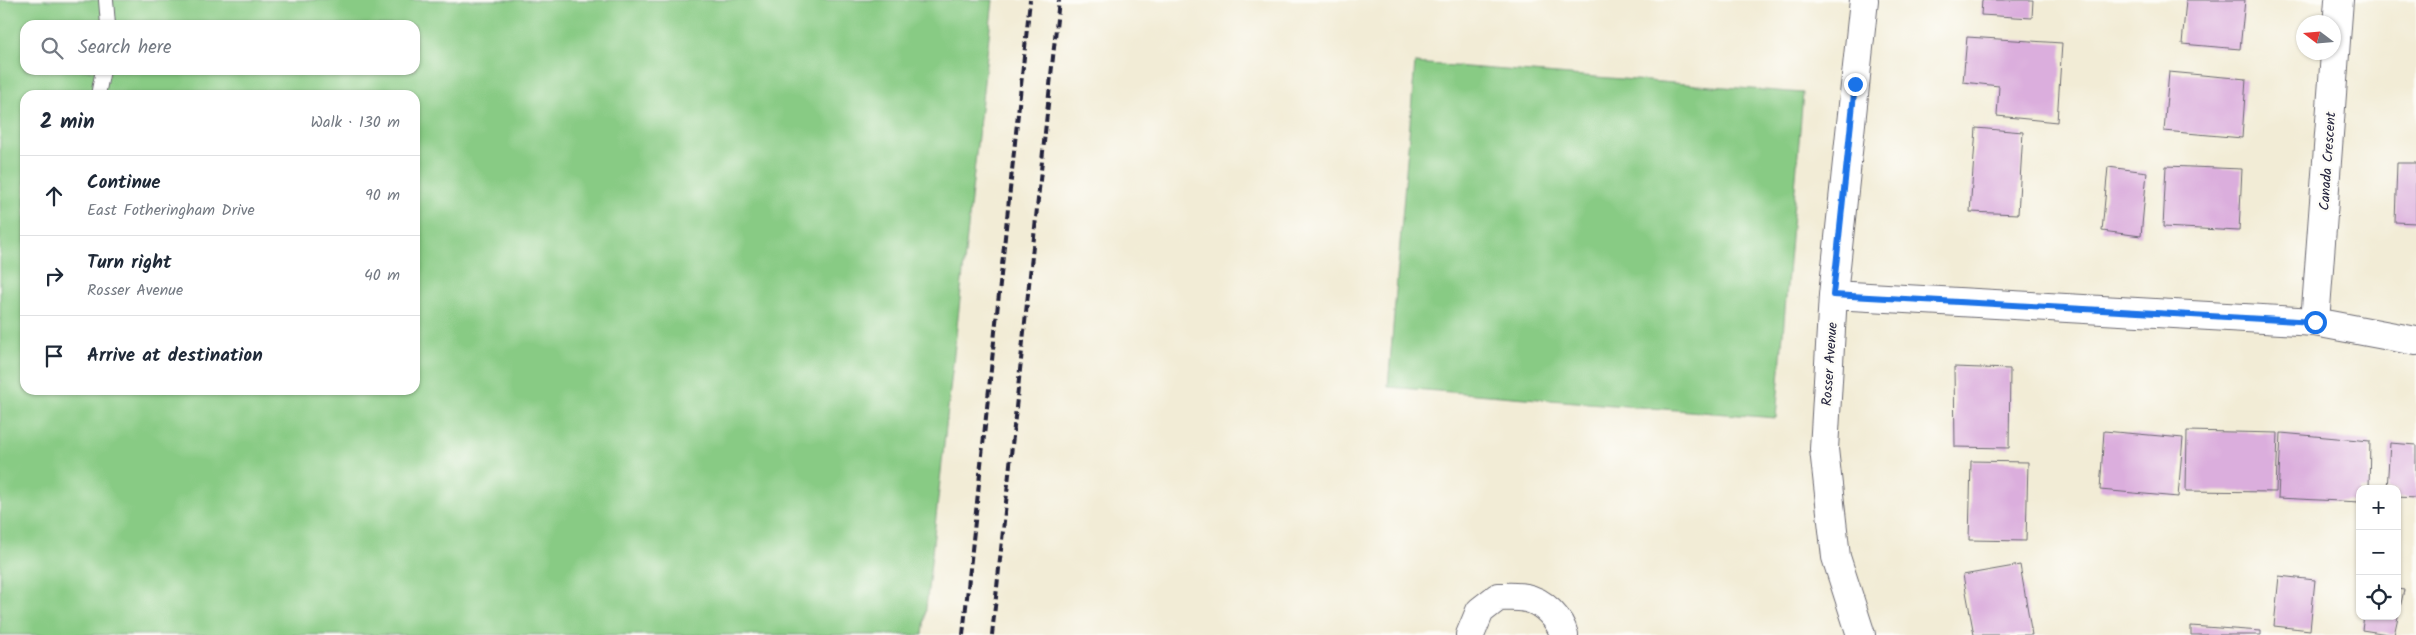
<!DOCTYPE html>
<html lang="en">
<head>
<meta charset="utf-8">
<style>
	body { margin:0; font-family:Kalam,sans-serif; background:#f2f2f3; color:#1f2937 }
	.controls { position:absolute; right:15px; bottom:15px; display:grid; overflow:hidden; border-radius:10px; box-shadow:0 1px 4px #0004 }
	.controls button { width:45px; height:45px; display:grid; place-items:center; padding:0; border:0; border-bottom:1px solid #e0e1e3; background:#fff; color:#1f2937; font:25px sans-serif }
	.compass { position:absolute; left:2296px; top:15px; width:45px; height:45px; border-radius:50%; background:#fff; box-shadow:0 1px 4px #0004; rotate:286deg }
	.stop { position:absolute; width:15px; height:15px; margin:-11px; border:4px solid #1a73e8; border-radius:50%; background:#fff }
	.stop.end { background:#1a73e8; border-color:#fff; box-shadow:0 1px 5px #0008 }
	.list { margin:0; padding:0; list-style:none }
	h2 { display:flex; justify-content:space-between; align-items:center; height:65px; margin:0; padding:0 20px; font-size:21px }
	h2 small { font-size:16px; font-weight:400; color:#747a83 }
	.list li { display:grid; grid-template-columns:32px 1fr auto; gap:15px; align-items:center; box-sizing:border-box; height:80px; padding:0 20px; border-top:1px solid #e0e1e3 }
	.list b { display:block; font-size:19px; white-space:nowrap }
	.list p { margin:0; font-size:16px; white-space:nowrap; color:#747a83 }
	.list em { font-size:16px; font-style:normal; color:#747a83 }
	.icon { flex:none; width:28px; height:28px; fill:none; stroke:currentColor; stroke-width:2; stroke-linecap:round; stroke-linejoin:round }
	.map { position:relative; flex:none; width:2416px; height:635px; overflow:hidden }
	.search { position:absolute; background:#fff; box-shadow:0 1px 4px #0004; left:20px; top:20px; width:400px; height:55px; display:flex; align-items:center; gap:12px; box-sizing:border-box; padding:0 18px; border-radius:15px; color:#747a83; font-size:19px }
	.panel { position:absolute; background:#fff; box-shadow:0 1px 4px #0004; left:20px; top:90px; width:400px; height:305px; border-radius:15px }
	.map>svg:first-child { display:block }
</style>
</head>
<body>
<div class="map">
<svg width="2416" height="635" viewBox="0 0 2416 635">
	<rect width="100%" height="100%" fill="#fdfcf7"/>
	<filter id="ink" filterUnits="userSpaceOnUse"><feTurbulence type="fractalNoise" baseFrequency=".02" numOctaves="2"/><feDisplacementMap in="SourceGraphic" scale="10" xChannelSelector="R" yChannelSelector="G"/><feConvolveMatrix kernelMatrix="1 2 1 2 8 2 1 2 1" color-interpolation-filters="sRGB"/></filter>
	<filter id="wash" filterUnits="userSpaceOnUse"><feTurbulence type="fractalNoise" baseFrequency=".0096" numOctaves="4" result="noise"/><feDisplacementMap in="SourceGraphic" scale="20" xChannelSelector="R" yChannelSelector="G"/><feGaussianBlur stdDeviation="1.12" result="paint"/><feColorMatrix in="noise" values="0 0 0 0 0 0 0 0 0 0 0 0 0 0 0 0 0 1.4 0 .05"/><feComposite in="paint" operator="in"/></filter>
	<g filter="url(#wash)">
		<rect width="100%" height="100%" fill="#f2ecd6"/>
		<path fill="#88cb84" stroke="#557660" fill-rule="evenodd" d="M0 0H993L923 635H0ZM25 25H415V70H25ZM25 95H415V390H25Z
			M1415 63 1803 93 1776 418 1388 387Z"/>
		<g id="blocks">
			<path fill="#dbaedd" d="M1982 0H2033L2032 18 1981 15Z
				M2186 0H2245L2240 49 2182 44Z
				M1967 37 2062 43 2057 122 1997 116 1999 86 1963 82Z
				M2169 72 2246 79 2242 138 2164 131Z
				M1976 128 2023 132 2018 214 1970 212Z
				M2397 163H2416V223L2395 222Z
				M2166 166 2242 169 2239 231 2163 227Z
				M2108 167 2147 172 2141 236 2102 231Z
				M1954 367 2010 369 2009 448 1955 447Z
				M2104 431 2183 438 2178 497 2100 490Z
				M2187 431 2278 433 2276 492 2186 491Z
				M2281 433 2370 441 2369 489H2360V502L2278 498Z
				M2390 443 2416 445V498L2397 497V489H2387Z
				M1971 461 2028 462 2026 541 1969 540Z
				M2020 565 2032 635H1974L1963 575Z
				M2279 576 2315 580 2310 630 2274 626Z
				M2397 589 2404 590 2394 635 2362 630 2364 616H2397Z
				M2191 626 2261 631V635H2191Z"/>
		</g>
	</g>
	<g filter="url(#ink)">
		<use href="#blocks" fill-opacity="0" stroke="#6b6971" stroke-width="1"/>
		<g fill="none" stroke-linecap="round" stroke-linejoin="round">
			<g stroke="#6b6971" stroke-width="16">
				<path id="lane" d="M106 0 108 25
					M98 95 103 70"/>
			</g>
			<g stroke="#6b6971" stroke-width="30">
				<path id="street" d="M1833 295 2315 322 2416 341
					M2315 322 2339 0
					M1470 635 1480 611 1498 597C1507 597 1517 596 1526 598 1543 601 1560 619 1564 635
					M1861 635 1836 557 1824 449 1833 295 1864 0"/>
			</g>
			<use href="#lane" stroke="#fff" stroke-width="14"/>
			<use href="#street" stroke="#fff" stroke-width="28"/>
			<path stroke="#22223b" stroke-width="4" stroke-dasharray="8 4" stroke-linecap="butt" d="M963 635 1030 0
				M992 635 1059 0"/>
		</g>
	</g>
	<g fill="none" stroke-linecap="round" stroke-linejoin="round" filter="url(#ink)">
		<path stroke="#1a73e8" stroke-width="6" d="M1855 84 1833 295 2315 322"/>
	</g>
	<g text-anchor="middle" stroke-width="5" stroke-linejoin="round" paint-order="stroke">
		<g font-size="14" fill="#22223b" stroke="#fdfcf7">
			<text transform="translate(2327 161) rotate(-86)" y="5">Canada Crescent</text>
			<text transform="translate(1829 364) rotate(-86)" y="5">Rosser Avenue</text>
		</g>
	</g>
</svg>
<div class="controls">
<button>+</button>
<button>−</button>
<button><svg class="icon" aria-label="locate" viewBox="0 0 24 24"><circle cx="12" cy="12" r="6"/><path d="M12 2v4M12 18v4M2 12h4M18 12h4"/></svg></button>
</div>
<svg class="compass" viewBox="-18 -18 36 36"><path d="M0-13l5 13h-10z" fill="#e53935"/><path d="M0 13l5-13h-10z" fill="#747a83"/></svg>
<div class="stop" style="left:2315px;top:322px"></div>
<div class="stop end" style="left:1855px;top:84px"></div>
<div class="search"><svg class="icon" aria-label="search" viewBox="0 0 24 24"><circle cx="10" cy="10" r="6"/><path d="M15 15l6 6"/></svg>Search here</div>
<section class="panel">
<h2>2 min<small>Walk · 130 m</small></h2>
<ul class="list">
<li><svg class="icon" aria-label="ahead" viewBox="0 0 24 24"><path d="M12 20V5M6 11l6-6 6 6"/></svg><div><b>Continue</b><p>East Fotheringham Drive</p></div><em>90 m</em></li>
<li><svg class="icon" aria-label="right" viewBox="0 0 24 24"><path d="M7 20v-9h11M14 6l5 5-5 5"/></svg><div><b>Turn right</b><p>Rosser Avenue</p></div><em>40 m</em></li>
<li><svg class="icon" aria-label="arrive" viewBox="0 0 24 24"><path d="M6 21V4h12l-3 4 3 4H6"/></svg><div><b>Arrive at destination</b></div></li>
</ul>
</section>
</div>
</body>
</html>
